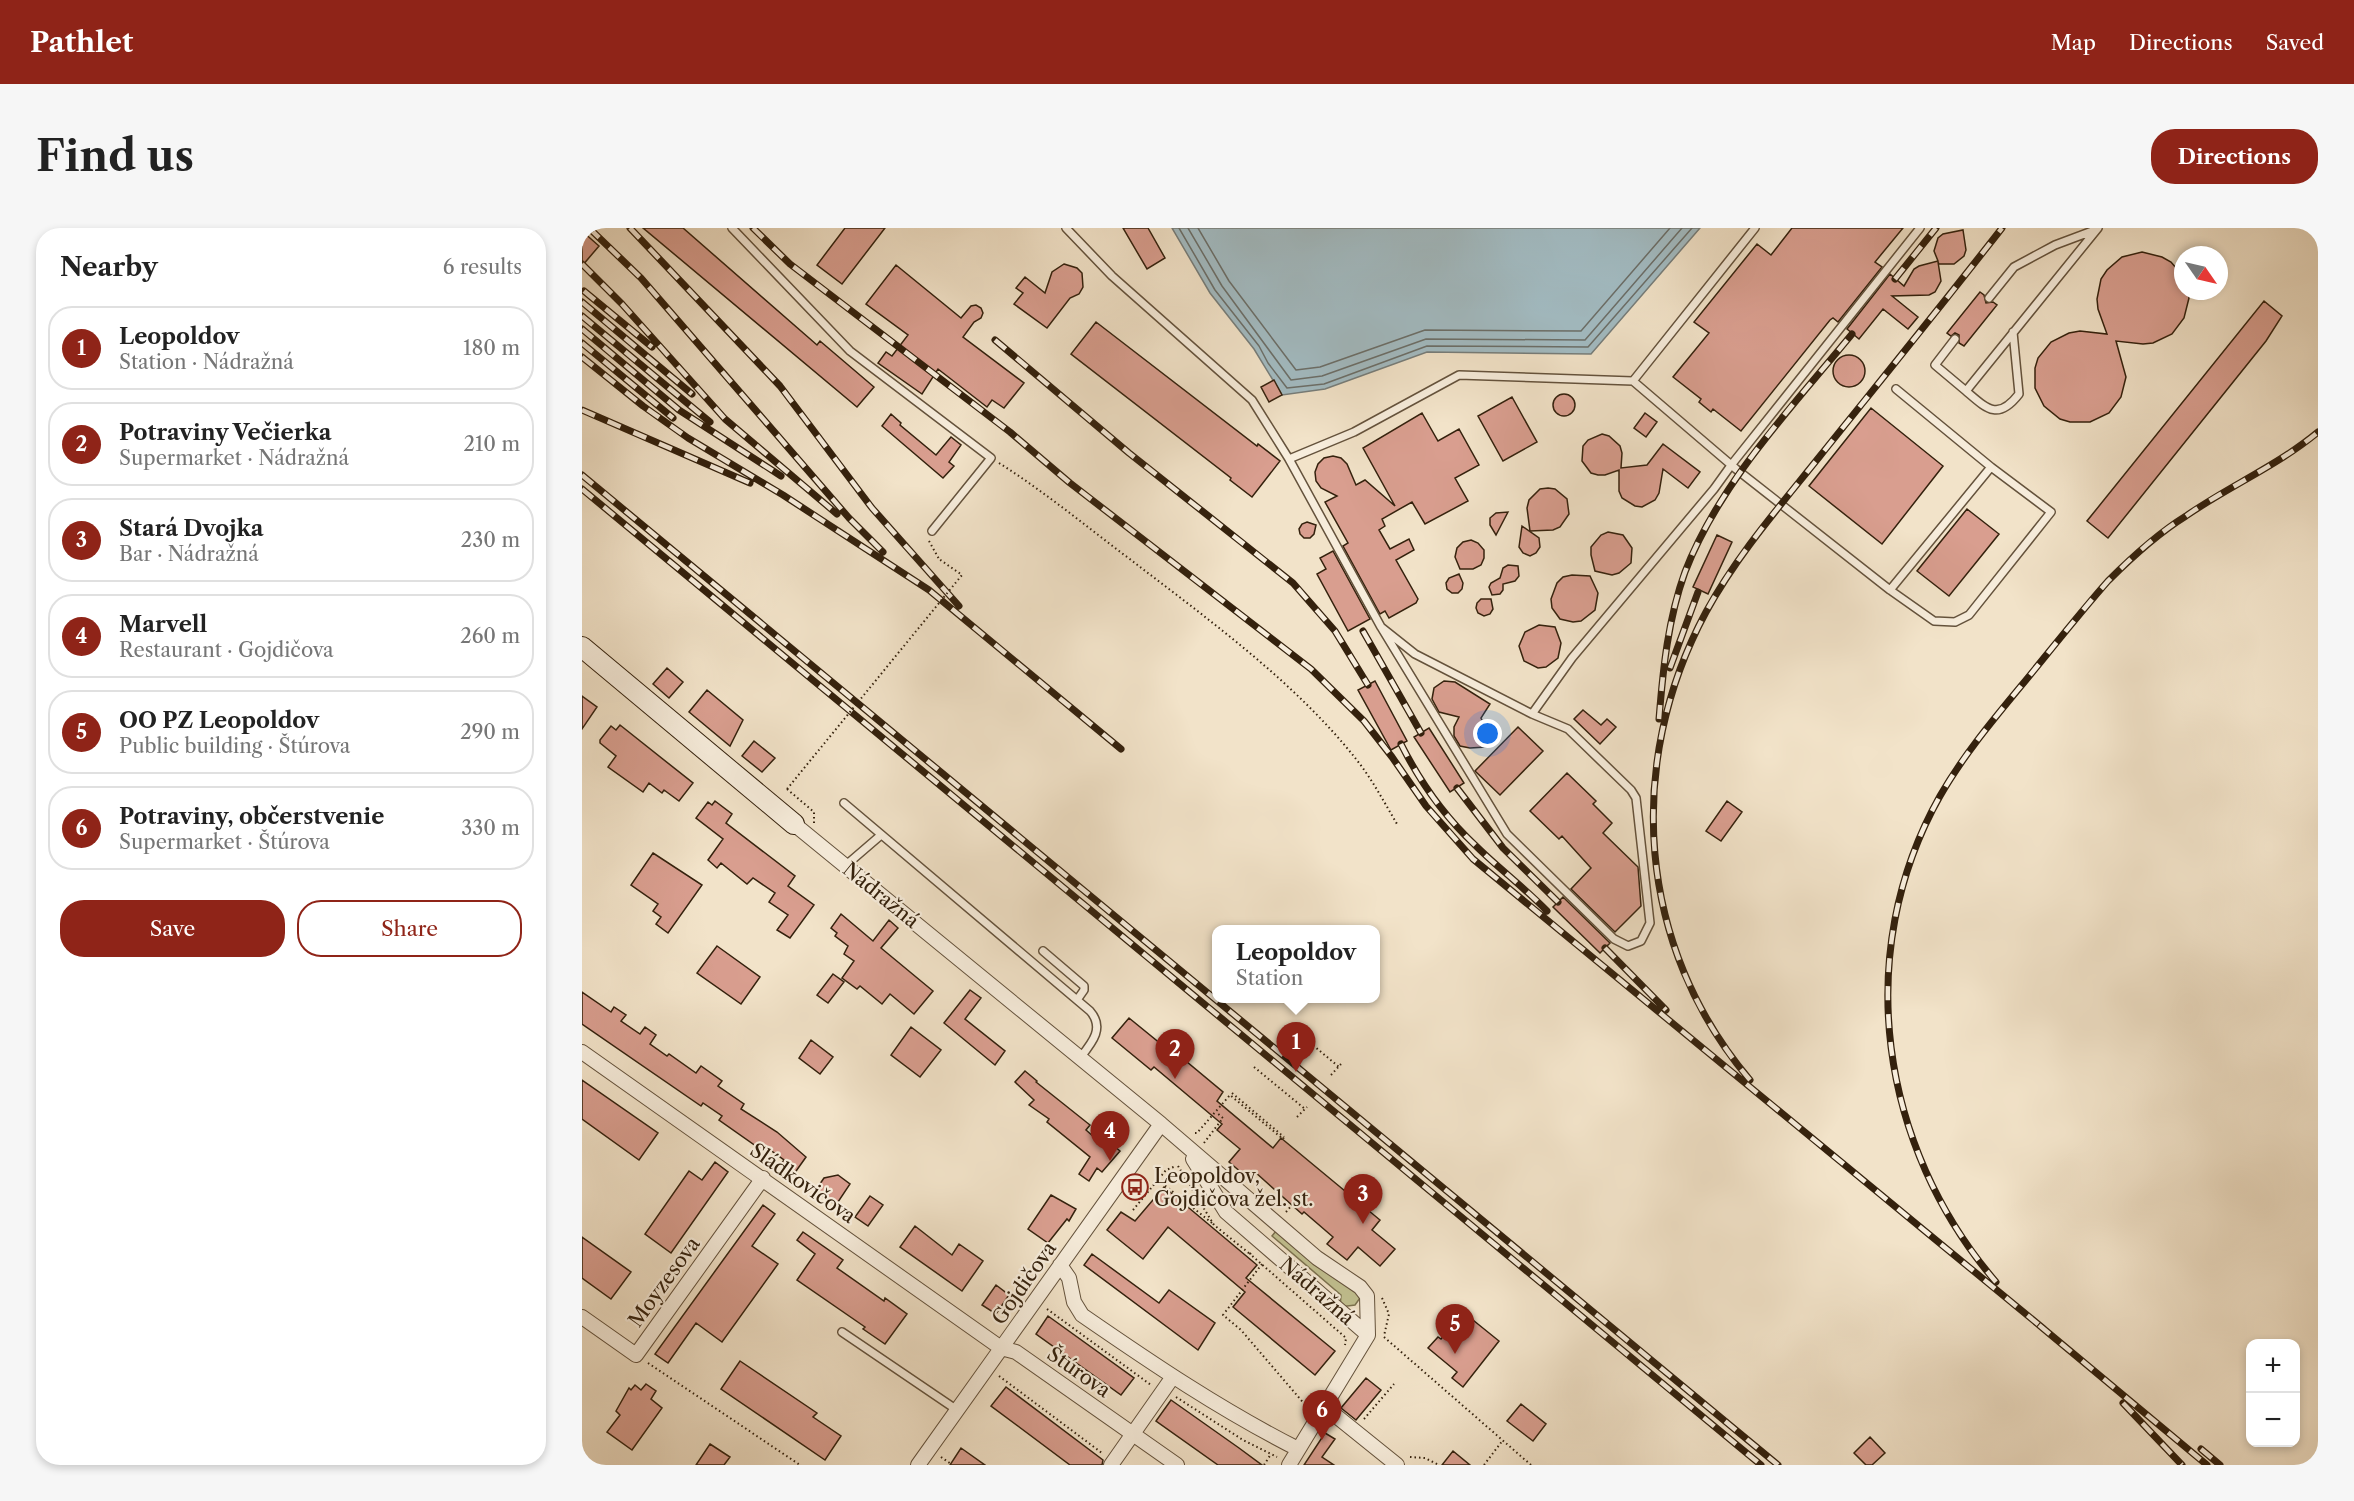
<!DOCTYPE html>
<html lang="en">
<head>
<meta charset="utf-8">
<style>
	body { margin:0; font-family:"Libre Caslon Text",serif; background:#f6f6f6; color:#222 }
	.controls { position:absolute; right:18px; bottom:18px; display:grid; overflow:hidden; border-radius:12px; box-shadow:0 3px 9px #0003 }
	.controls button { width:54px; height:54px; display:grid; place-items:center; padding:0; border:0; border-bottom:2px solid #e0e0e0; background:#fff; color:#222; font:30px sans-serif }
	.compass { position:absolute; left:1592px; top:18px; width:54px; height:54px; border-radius:50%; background:#fff; box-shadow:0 3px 9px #0003; rotate:124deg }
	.you { position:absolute; left:906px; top:506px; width:21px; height:21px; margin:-15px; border:4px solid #fff; border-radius:50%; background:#1a73e8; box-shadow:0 0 0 9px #1a73e833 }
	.badge { display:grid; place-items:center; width:39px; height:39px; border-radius:50%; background:#8f2418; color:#fff; font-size:20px; font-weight:700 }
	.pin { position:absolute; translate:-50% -50px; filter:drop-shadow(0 2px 3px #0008) }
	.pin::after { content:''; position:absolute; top:32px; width:21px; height:18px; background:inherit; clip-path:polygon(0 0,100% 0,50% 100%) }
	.popup { position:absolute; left:630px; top:697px; width:168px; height:78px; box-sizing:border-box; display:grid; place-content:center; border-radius:12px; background:#fff; filter:drop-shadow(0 2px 4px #0005); font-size:20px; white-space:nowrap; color:#767676 }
	.popup b { font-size:22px; color:#222 }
	.popup::after { content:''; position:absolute; left:50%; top:100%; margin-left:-12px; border:12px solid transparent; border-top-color:#fff }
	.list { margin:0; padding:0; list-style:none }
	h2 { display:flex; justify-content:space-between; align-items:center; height:78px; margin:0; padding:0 24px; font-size:26px }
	h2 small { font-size:20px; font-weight:400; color:#767676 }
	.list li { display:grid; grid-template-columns:39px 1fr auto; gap:18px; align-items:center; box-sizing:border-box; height:84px; margin:0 12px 12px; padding:0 12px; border:2px solid #e0e0e0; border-radius:24px }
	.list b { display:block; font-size:22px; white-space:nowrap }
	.list p { margin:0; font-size:20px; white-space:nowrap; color:#767676 }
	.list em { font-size:20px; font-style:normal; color:#767676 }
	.actions { display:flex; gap:12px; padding:18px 24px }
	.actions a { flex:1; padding:14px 0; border:2px solid #8f2418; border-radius:24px; text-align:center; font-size:21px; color:#8f2418 }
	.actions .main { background:#8f2418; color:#fff }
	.map { position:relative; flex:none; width:1736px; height:1237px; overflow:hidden; border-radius:24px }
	header { display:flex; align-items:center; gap:36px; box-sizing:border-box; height:84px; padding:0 30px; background:#8f2418; color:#fff }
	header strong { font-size:28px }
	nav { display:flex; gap:33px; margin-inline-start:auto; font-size:21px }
	.intro { display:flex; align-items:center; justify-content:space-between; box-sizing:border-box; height:144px; padding:0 36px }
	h1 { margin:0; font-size:42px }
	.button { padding:15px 27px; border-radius:24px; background:#8f2418; color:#fff; font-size:21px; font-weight:700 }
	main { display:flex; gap:36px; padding:0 36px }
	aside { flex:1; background:#fff; border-radius:24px; box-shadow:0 3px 9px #0003 }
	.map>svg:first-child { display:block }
</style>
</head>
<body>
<header>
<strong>Pathlet</strong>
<nav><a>Map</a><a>Directions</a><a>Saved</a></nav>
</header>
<div class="intro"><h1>Find us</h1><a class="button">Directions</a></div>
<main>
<aside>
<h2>Nearby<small>6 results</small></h2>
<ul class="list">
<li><span class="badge">1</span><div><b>Leopoldov</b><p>Station · Nádražná</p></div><em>180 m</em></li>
<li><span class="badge">2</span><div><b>Potraviny Večierka</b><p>Supermarket · Nádražná</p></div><em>210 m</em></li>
<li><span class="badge">3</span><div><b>Stará Dvojka</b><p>Bar · Nádražná</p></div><em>230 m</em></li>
<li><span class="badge">4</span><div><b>Marvell</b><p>Restaurant · Gojdičova</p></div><em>260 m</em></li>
<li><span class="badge">5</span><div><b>OO PZ Leopoldov</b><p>Public building · Štúrova</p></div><em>290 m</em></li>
<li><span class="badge">6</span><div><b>Potraviny, občerstvenie</b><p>Supermarket · Štúrova</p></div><em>330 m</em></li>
</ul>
<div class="actions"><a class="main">Save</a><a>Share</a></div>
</aside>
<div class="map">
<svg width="1736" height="1237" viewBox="0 0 1736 1237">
	<rect width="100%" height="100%" fill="#f2e3c9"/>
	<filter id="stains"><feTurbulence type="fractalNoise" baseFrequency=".00333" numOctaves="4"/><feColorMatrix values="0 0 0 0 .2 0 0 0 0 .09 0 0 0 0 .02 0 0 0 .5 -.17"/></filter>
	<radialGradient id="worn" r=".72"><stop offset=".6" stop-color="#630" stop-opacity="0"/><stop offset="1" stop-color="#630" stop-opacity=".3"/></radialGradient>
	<path fill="#c2c191" stroke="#7b714f" stroke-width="1.5" d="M694 1003 730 1034 772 1059 778 1070 773 1077 758 1079 759 1067 690 1008Z"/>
	<path fill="#a2bbc2" stroke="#767d7a" stroke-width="1.5" d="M590 0H1118L1009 126 845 124 743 161 700 167 672 121 628 65Z"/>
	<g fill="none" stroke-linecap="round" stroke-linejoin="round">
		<path stroke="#6b6e68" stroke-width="1.5" d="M597 0 633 62 677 118 686 135 705 160 742 156 845 118 1006 119 1110 0
			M606 0 640 58 709 152 740 148 844 111 1003 112 1100 0
			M616 0 647 53 714 142 738 139 843 102 999 103 1088 0"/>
	</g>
	<path fill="#d99e8f" stroke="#34210d" stroke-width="1.5" d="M61 0H101L235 117 238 113 292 159 275 179Z
		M263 0H303L260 56 235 37Z
		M541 0H566L583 30 565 41Z
		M1210 0H1321L1293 34 1300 39 1256 94 1251 90 1248 92 1159 203 1131 181 1129 184 1117 174 1119 171 1091 149 1127 105 1112 94 1175 16 1189 27Z
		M1381 2 1384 22 1382 28 1372 36H1357L1356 34 1359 53 1353 64 1347 67 1310 68 1336 89 1326 101 1301 81 1277 111 1265 101 1308 46 1322 58 1332 41 1337 38 1356 33 1352 23 1356 10 1361 6Z
		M0 3 17 18 0 38Z
		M1560 24 1580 29 1589 34 1601 48V63H1606L1607 70 1602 90 1590 106 1571 115 1561 116 1534 113 1544 149 1539 169 1527 185 1508 194H1488L1478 191 1462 178 1453 160V140L1456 130 1469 114 1487 105 1498 103 1525 106 1516 81 1515 71 1519 51 1525 42 1540 29Z
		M482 36 495 40 500 45 501 59 497 66 488 70 465 100 432 76 441 65 434 60 443 49 463 65 470 44Z
		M314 37 379 90 389 78 394 77 399 80 401 85 399 90 392 94 381 109 442 155 422 180 410 172 405 179 356 141 340 166 296 135 304 124 310 128 326 107 284 76Z
		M1398 64 1402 67 1404 75 1411 74 1415 77 1382 118 1377 115V107L1373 105 1369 108 1365 105Z
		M1682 73 1700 88 1684 113 1526 310 1505 293Z
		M514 94 675 218 676 216 698 233 670 269 648 252 649 250 489 126Z
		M1251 143a16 16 0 1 1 32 0a16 16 0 1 1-32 0Z
		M692 152 700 167 687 174 679 159Z
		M971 177a11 11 0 1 1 22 0a11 11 0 1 1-22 0Z
		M930 169 955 214 921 233 896 188Z
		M1289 180 1361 238 1300 316 1227 258Z
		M840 185 856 213 877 201 897 237 873 250 886 273 843 296 830 274 800 291 803 298 797 302 808 321 827 311 832 322 814 332 836 371 834 375 807 390 803 383 798 386 761 318 766 315 743 274 755 268 739 260 734 253 733 244 736 236 742 230 751 228 759 230 765 236 774 257 783 252 813 278 781 220Z
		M1063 185 1075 194 1064 209 1052 200Z
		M309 186 319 195 318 197 354 227 369 209 379 217 367 234 372 238 361 250 300 198Z
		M1020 206 1027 208 1038 218 1040 225 1039 240 1065 237 1081 216 1118 244 1106 260 1081 241 1077 265 1073 272 1060 279 1053 278 1040 270 1037 263V242L1023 247H1016L1009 245 1000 233 1001 218 1006 212Z
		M966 260 973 261 985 271 987 286 978 299 971 302 948 303 945 280 947 272 958 261Z
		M1385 281 1417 306 1367 368 1335 343Z
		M926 284 914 307 908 297V290L914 285Z
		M725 294 734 297 732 306 728 310H722L718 306 717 301 720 296Z
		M940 298 957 310 958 319 954 325 948 328 941 325 937 319Z
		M1026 304 1041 307 1050 320 1049 335 1037 345 1030 347 1013 343 1009 327V319L1019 307Z
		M1135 307 1150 314 1126 366 1111 359Z
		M889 312 896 315 902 322V330L899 337 891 341H878L873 329 875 320 881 314Z
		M751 323 788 391 766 403 735 346 744 341 738 330Z
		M926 337 936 338 937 348 933 353 921 356V362L918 366 910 367 907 359 909 355 918 350 921 340Z
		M877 346 881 355 880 361 876 365H870L865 361 864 355 867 350Z
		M990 347 1008 348 1016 365 1013 382 999 393 991 394 978 391 970 380 969 371 975 355 981 349Z
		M899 371H909L911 381 908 386 902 388 896 385 894 380 895 375Z
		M957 397 973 399 979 415 976 430 964 439 956 440 942 433 937 418 943 404Z
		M85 440 101 454 87 470 71 456Z
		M793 453 825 513 809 522 776 462Z
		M862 453 873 454 908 476 899 490 905 502 904 519 888 520 878 518 872 508V499L877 489 857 484 850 471 852 460Z
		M125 462 161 492 148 518 107 484Z
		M0 468 15 479 0 501Z
		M1001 482 1019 497 1025 491 1034 499 1018 516 992 491Z
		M38 497 111 555 97 573 82 562 80 565 67 555 61 564 26 539 34 528 18 515V512L29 498 34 502Z
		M936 499 961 523 918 567 893 543Z
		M847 500 882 555 868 564 832 509Z
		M172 513 193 530 180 544 160 528Z
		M985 545 1014 573 1011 576 1030 595 1021 605 1056 639 1059 678 1033 704 989 661 1009 640 980 608 977 611 948 583Z
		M133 573 150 586 144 595 213 648 206 658 232 677 208 710 195 702 206 687 187 674 193 665 171 650 165 656 139 635 135 640 126 632 141 611 114 590 126 574 130 577Z
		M1145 573 1160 584 1139 613 1124 603Z
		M71 625 120 657 86 705 74 696 79 689 71 683 76 676 49 657Z
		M981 669 1028 715 1018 725 971 679Z
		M259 686 291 713 307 692 316 700 299 720 351 763 332 786 308 766 300 776 278 758 275 761 260 750 272 733 262 726 266 718 253 708 255 705 249 700Z
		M135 718 178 749 159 776 115 745Z
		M251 746 262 754 246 775 235 767Z
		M388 762 399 770 383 791 423 823 413 837 362 795Z
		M0 764 29 784 32 779 44 787 39 793 58 806 63 799 74 807 68 816 85 828 87 826 114 845 119 838 140 853 136 858 162 876 159 881 195 904 224 929 212 946 198 937 202 932 184 919 181 923 137 892 140 888 121 875 119 878 0 796Z
		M547 790 579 816 581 814 641 864 635 873 691 920 699 910 798 992 790 1002 813 1021 798 1038 776 1019 765 1032 745 1016 751 1009 722 984 720 986 673 944 667 951 647 934 658 921 635 902 640 896 572 839 569 842 530 810Z
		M329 799 359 822 338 849 309 827Z
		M229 812 251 829 238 846 217 830Z
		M443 843 455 853 454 854 508 897 504 902 521 917 525 912 538 923 520 944 515 940 507 953 497 946 508 929 465 894 467 891 447 877 452 872 433 854Z
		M0 852 76 905 57 932 0 891Z
		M133 934 146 944 89 1025 63 1006 107 943 120 952Z
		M256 947 268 956 254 977 233 963 242 950Z
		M582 959 675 1037 664 1050 753 1123 733 1147 651 1079 663 1064 586 999 561 1031 525 1002 539 984 553 993Z
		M469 967 494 981 487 993 485 991 466 1015 446 1001Z
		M288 968 301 977 286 998 273 989Z
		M181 977 193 986 170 1018 196 1036 140 1114 114 1095 86 1135 73 1126Z
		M333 998 370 1027 377 1016 401 1033 380 1063 318 1019Z
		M221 1004 261 1032 255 1040 302 1073 303 1070 325 1086 303 1116 281 1101 283 1099 215 1052 233 1026 215 1012Z
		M0 1009 49 1044 29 1071 0 1050Z
		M510 1026 577 1075 587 1062 633 1095 616 1122 502 1037Z
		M414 1057 427 1067 414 1086 400 1077Z
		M881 1084 917 1113 881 1159 870 1150 875 1144 846 1120 856 1109 859 1111Z
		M466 1088 552 1150 539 1167 454 1106Z
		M158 1133 235 1185 231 1189 259 1208 243 1232 139 1161Z
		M784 1150 799 1162 774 1192 759 1180Z
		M64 1156 74 1163 69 1171 80 1180 50 1222 25 1204 38 1187 34 1183 47 1160 49 1162 53 1157 59 1162Z
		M424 1159 521 1232 520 1237H488L409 1178Z
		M589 1172 657 1220 680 1237H636L574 1193Z
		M939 1176 964 1196 951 1213 925 1193Z
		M743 1205 753 1211 740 1229 752 1237H722Z
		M1288 1209 1303 1225 1290 1237H1284L1272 1225Z
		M128 1216 148 1229 142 1237H114Z
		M379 1220 403 1237H368Z
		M871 1223 888 1237H860Z"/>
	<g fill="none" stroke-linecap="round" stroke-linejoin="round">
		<g stroke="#64523c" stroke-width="10">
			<path id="lane" d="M150 0 268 123 409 230 350 303
				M484 0 530 48 670 172 707 231 772 204 877 147 1051 153 1173 0
				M1407 70 1432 39 1473 17 1513 2
				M1373 111 1353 137 1384 163 1516 0
				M1051 153 1154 241 1308 362 1352 393 1373 394 1387 387 1469 284 1409 239 1308 362
				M1314 161 1409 239
				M1384 163C1405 181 1416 193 1437 166L1431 104
				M707 231 799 399 833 426 950 486 986 501 1049 562 1054 570 1068 695 1059 713 1046 718 1032 711 925 606 799 399
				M950 486 990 430 1132 261 1150 236 1338 0
				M262 575 508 783C523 800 510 815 498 830
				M263 638 299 607
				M461 723 502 758V762L495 772
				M260 1104 375 1182"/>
		</g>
		<g stroke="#64523c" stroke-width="16">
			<path id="street" d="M212 596 579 896 735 1030 778 1059 785 1068 786 1107
				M0 824 419 1120 434 1124 595 1237
				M611 931 644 984 786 1107
				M478 1037 487 1050 492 1074 500 1087C571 1136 639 1182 716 1221
				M0 1089 54 1127 181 950
				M743 1179 815 1237
				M336 1237 579 896
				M529 1237 590 1150
				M707 1237 786 1107"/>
		</g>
		<g stroke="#34210d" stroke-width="22">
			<path id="secondary" d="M0 419 212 596"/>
		</g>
		<path stroke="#34210d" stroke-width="2" stroke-dasharray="1.5 3" stroke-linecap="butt" d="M417 235C463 264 505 299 549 332 627 392 713 454 774 531 790 551 802 574 815 596
			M347 313 357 331
			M205 561 232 584V595
			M707 797 757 839
			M672 839 723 881
			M749 847 759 836
			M650 865 702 909
			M715 889 725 879
			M613 905H615L648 867 701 911 702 909
			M622 915 641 890 635 885
			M596 938 632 997 668 1026
			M576 952 630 995
			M551 982 584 942 594 938
			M704 984 710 977
			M669 1025 668 1026 764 1110 763 1117
			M680 1036 641 1087 659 1102 725 1179
			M800 1070 807 1086 802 1108
			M465 1081 569 1157
			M802 1109 949 1237
			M66 1135 218 1237
			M417 1148 520 1225
			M594 1169 661 1212 695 1229
			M782 1191 812 1156
			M359 1229 369 1236
			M828 1229 843 1230 857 1237
			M682 1237 689 1226
			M902 1237 921 1212"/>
		<use href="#lane" stroke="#f7eddc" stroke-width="7"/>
		<use href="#street" stroke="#f7eddc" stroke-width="14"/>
		<use href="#secondary" stroke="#f7eddc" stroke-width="20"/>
		<g stroke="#34210d" stroke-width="7">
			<path id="rail" d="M7 0 59 50 267 290 301 324
				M48 0 198 158 290 280 377 378
				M171 0 208 36 428 204 488 255 729 441 782 493 810 529 844 578 891 631 1462 1101
				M0 36 40 76 143 191 255 286
				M1313 51 1354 0
				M2 63 70 119
				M0 74 110 166
				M0 88 128 194
				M0 101 97 182 199 248
				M413 112 547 225 711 355 753 403 786 457
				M0 115 91 190
				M0 129 61 178 106 210 201 267 347 362 539 521
				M0 182 168 255
				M0 247 1196 1237
				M0 261 1179 1237
				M781 403 839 505
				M1088 440 1116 364
				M1077 491C1081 441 1086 391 1103 344 1137 255 1211 178 1270 106
				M819 516C838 554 862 588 893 617 916 640 942 659 965 683
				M875 560 921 620 976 674
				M1023 720 1084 782
				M1168 852C1055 719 1042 536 1124 384 1155 327 1198 278 1238 228 1299 152 1360 77 1420 0
				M1414 1054C1298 919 1269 726 1358 568 1381 528 1410 493 1439 458 1468 423 1496 387 1526 353 1550 329 1575 306 1604 288 1647 258 1695 238 1736 204
				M1457 1097 1625 1237
				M1541 1175 1600 1237
				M1619 1221 1638 1237"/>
		</g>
		<use href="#rail" stroke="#f7eddc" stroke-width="4.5" stroke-dasharray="14" stroke-linecap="butt"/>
		<path stroke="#34210d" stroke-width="2" stroke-dasharray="1.5 3" stroke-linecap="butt" d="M205 561 380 347 357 331"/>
	</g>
	<defs>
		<g id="bus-ring" transform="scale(1.35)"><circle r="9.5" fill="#f7eddc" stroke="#8f2418" stroke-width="1.5"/><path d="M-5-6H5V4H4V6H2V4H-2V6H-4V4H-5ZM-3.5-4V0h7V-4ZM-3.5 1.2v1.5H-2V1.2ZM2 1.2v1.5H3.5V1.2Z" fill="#8f2418"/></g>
	</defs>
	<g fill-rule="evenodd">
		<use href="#bus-ring" x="553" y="959"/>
	</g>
	<g text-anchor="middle" stroke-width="4.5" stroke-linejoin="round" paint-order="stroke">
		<g font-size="20" fill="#34210d" stroke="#f7eddc">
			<text transform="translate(299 667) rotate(39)" y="7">Nádražná</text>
			<text transform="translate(221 955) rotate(35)" y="7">Sládkovičova</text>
			<text transform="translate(82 1054) rotate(-54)" y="7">Moyzesova</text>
			<text transform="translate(442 1055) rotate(-55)" y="7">Gojdičova</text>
			<text transform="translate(735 1063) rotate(41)" y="7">Nádražná</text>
			<text transform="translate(497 1144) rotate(35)" y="7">Štúrova</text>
		</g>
		<g font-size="20" fill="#34210d" stroke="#f7eddc" text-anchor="start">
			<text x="572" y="955">Leopoldov,<tspan x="572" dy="23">Gojdičova žel. st.</tspan></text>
		</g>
	</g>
	<rect width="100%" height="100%" filter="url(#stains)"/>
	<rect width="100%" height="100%" fill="url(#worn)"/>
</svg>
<div class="controls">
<button>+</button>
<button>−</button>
</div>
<svg class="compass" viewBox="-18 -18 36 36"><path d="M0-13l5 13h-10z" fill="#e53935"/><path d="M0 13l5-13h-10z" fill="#767676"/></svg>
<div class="you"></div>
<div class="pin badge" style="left:714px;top:844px">1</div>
<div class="popup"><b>Leopoldov</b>Station</div>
<div class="pin badge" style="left:593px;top:851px">2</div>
<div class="pin badge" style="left:781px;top:996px">3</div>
<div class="pin badge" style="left:528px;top:933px">4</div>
<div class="pin badge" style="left:873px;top:1126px">5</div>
<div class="pin badge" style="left:740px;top:1212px">6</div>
</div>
</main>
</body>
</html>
